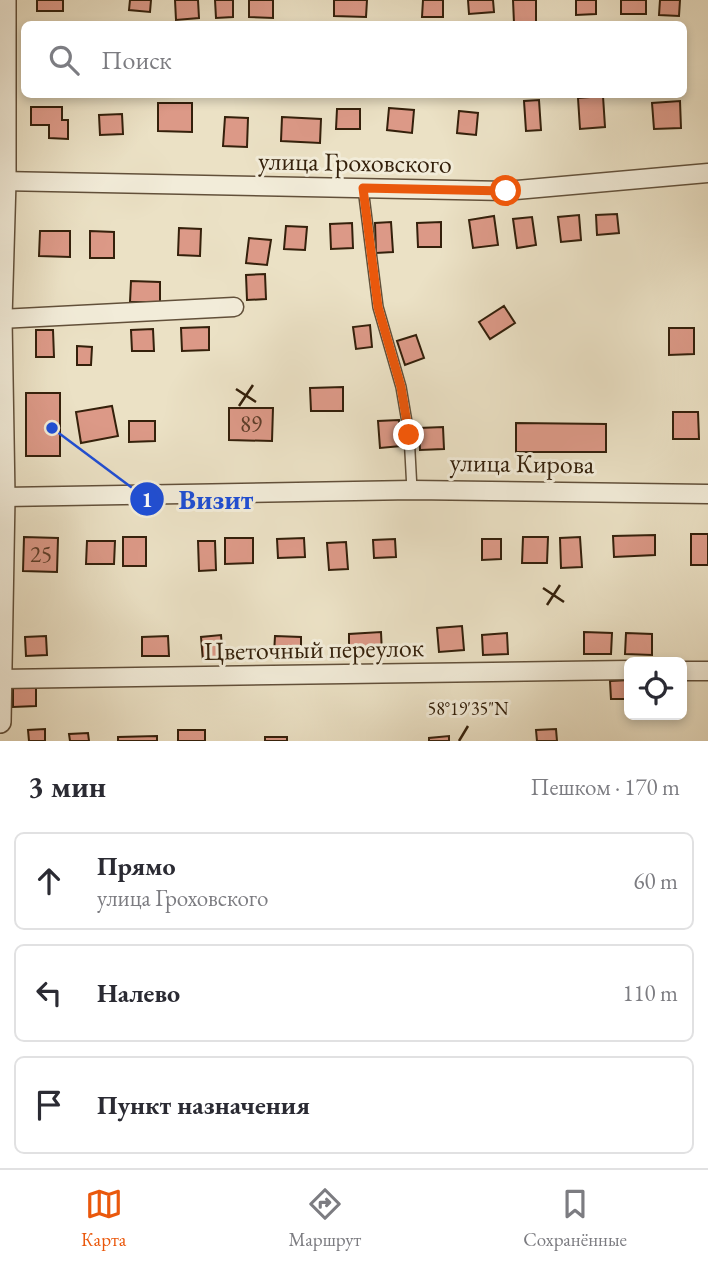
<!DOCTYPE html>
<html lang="ru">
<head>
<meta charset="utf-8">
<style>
	body { margin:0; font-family:"EB Garamond",serif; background:#f2f2f3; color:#2b2b33 }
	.controls { position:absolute; right:21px; bottom:21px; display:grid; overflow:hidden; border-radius:10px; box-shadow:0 4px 10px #0003 }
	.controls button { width:63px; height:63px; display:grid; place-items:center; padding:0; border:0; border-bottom:2px solid #e1e1e2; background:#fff; color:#2b2b33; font:35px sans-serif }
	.stop { position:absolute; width:21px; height:21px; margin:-16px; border:5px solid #ea580c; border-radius:50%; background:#fff }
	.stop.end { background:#ea580c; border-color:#fff; box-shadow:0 2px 7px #0008 }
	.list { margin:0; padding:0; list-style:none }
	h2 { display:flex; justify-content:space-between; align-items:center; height:91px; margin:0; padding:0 28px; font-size:30px }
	h2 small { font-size:23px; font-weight:400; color:#7c7c81 }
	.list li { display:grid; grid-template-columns:46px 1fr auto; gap:21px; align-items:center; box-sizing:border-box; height:98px; margin:0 14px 14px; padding:0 14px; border:2px solid #e1e1e2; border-radius:10px }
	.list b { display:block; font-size:26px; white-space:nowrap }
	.list p { margin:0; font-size:23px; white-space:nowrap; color:#7c7c81 }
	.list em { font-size:23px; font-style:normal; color:#7c7c81 }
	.icon { flex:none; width:38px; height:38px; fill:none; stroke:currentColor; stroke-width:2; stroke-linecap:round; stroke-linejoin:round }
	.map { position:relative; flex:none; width:708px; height:741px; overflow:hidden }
	.search { position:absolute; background:#fff; box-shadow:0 4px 10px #0003; left:21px; right:21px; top:21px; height:77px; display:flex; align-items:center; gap:18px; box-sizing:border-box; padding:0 24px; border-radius:10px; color:#7c7c81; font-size:26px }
	.sheet { height:427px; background:#fff }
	nav { display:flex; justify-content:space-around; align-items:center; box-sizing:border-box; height:98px; border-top:2px solid #e1e1e2; background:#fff; font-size:19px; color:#7c7c81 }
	nav a { display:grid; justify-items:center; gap:4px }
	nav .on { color:#ea580c }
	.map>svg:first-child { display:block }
</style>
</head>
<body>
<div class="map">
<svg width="708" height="741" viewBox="0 0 708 741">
	<rect width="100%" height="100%" fill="#ebe1c5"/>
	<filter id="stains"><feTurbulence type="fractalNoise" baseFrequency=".00286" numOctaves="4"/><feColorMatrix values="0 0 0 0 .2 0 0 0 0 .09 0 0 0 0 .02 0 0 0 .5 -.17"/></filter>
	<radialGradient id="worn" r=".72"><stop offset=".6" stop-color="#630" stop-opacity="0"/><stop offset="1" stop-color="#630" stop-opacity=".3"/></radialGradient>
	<path fill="#dc9987" stroke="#34200b" stroke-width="2" d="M37 0H63V11H37Z
		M130 0H151L150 12 129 10Z
		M175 0H198L199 18 176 20Z
		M215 0H233V17L216 18Z
		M249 0H273V18L249 17Z
		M334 0H367L366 17 334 16Z
		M423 0H443V17H422Z
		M468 0H493L494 12 469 14Z
		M513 0H536V23H514Z
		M576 0H596V14L576 15Z
		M621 0H646V14H621Z
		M660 0H680L679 16 659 15Z
		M603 96 605 127 580 129 578 98Z
		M539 100 541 130 526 131 524 101Z
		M680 101 681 128 654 129 652 103Z
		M158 103H192V132L158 131Z
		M31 107H62V120H68V139L49 138V125H31Z
		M389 108 414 110 412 133 387 130Z
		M337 109H360V129H336Z
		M459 111 478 113 476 135 457 133Z
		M122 114 123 134 100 135 99 115Z
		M225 117 248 118 247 147 223 146Z
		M282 117 321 119 320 143 281 141Z
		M617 214 619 233 597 235 596 215Z
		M579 215 581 240 561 242 558 217Z
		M494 216 498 245 473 248 469 220Z
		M532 217 536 245 517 248 513 219Z
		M391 222 393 252 376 253 375 223Z
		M441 222V247H418L417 223Z
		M352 223 353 248 331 249 330 224Z
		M286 226 307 227 305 250 284 249Z
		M179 228 201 229 200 256 178 255Z
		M40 231H70V257L39 256Z
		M90 231 114 232V258H90Z
		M249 238 271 240 267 265 246 263Z
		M265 274 266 299 247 300 246 275Z
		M131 281 160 282V302H130Z
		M504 306 515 323 490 339 479 322Z
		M370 325 372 347 356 349 353 327Z
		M209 327V350L182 351 181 328Z
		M669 328H694V354L669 355Z
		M153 329 154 351H132L131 330Z
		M36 330H53L54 357H36Z
		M416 335 424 358 405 365 397 341Z
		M77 346 92 347 91 365H77Z
		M343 387V411H311L310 388Z
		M26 393H60V456H26Z
		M112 406 118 436 81 443 76 412Z
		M229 408H273L272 441 229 440Z
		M673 412H698L699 439H673Z
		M399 420 401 446 380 448 378 421Z
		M129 421H155V441L129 442Z
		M516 423 606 424V452H516Z
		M443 427 444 449 420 450 419 428Z
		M691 534H708V565H691Z
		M655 535V555L614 557 613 536Z
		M24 537 58 538 57 572 23 571Z
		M123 537H146V566H123Z
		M523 537H548L547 563H522Z
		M580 537 582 567 561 568 560 538Z
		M225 538H253V563L225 564Z
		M304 538 305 557 278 558 277 539Z
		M395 539 396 557 374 558 373 540Z
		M482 539H501V559L482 560Z
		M87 541H115L114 564H86Z
		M198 541H215L216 570 199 571Z
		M346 542 348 569 329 570 327 543Z
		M462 626 464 650 439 652 437 628Z
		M381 632 382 654 349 655V634Z
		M584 632 612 633 611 654H584Z
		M507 633 508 654 483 655 482 635Z
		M626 633 652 634V655L625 654Z
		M221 635 223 660 203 661 201 637Z
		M46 636 47 655 26 656 25 637Z
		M168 636 169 656H142V637Z
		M275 636 301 637V654H274Z
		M629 680V699H611L610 681Z
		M13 686H36V706L13 707Z
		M45 729V741H29L28 730Z
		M556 729 557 741H537L536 730Z
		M178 730H205V741H178Z
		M88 733 89 741H70L69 734Z
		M157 736V741H118V737Z
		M449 736V741H429V738Z
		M265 737H287V741H265Z"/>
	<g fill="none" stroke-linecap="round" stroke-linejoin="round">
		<g stroke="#62503a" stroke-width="12">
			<path id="service" d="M363 188 378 307 401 387 409 434 412 490"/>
		</g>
		<g stroke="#62503a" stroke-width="21">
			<path id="minor" d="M0 181 506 191 708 173
				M0 319 234 307
				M4 497 412 490 708 494
				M682 671H708
				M0 679 629 670"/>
		</g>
		<g stroke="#62503a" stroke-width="24">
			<path id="tertiary" d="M0 722 4 497 1 319 5 181V0"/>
		</g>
		<use href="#service" stroke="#f2ecd9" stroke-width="9"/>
		<use href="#minor" stroke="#f2ecd9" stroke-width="18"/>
		<use href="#tertiary" stroke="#f2ecd9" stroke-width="21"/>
	</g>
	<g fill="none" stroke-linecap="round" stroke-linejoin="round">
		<path stroke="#ea580c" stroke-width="9" d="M409 435 401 387 378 307 363 188 506 191"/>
	</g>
	<path fill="none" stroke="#34200b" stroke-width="2.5" d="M236 389 256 402M239 406 253 385M543 588 564 602M547 605 560 585M459 741 468 726"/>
	<g text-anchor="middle" stroke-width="6" stroke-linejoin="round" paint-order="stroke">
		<g font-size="23" fill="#5e3e2a">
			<text x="251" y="432">89</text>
			<text x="41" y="562">25</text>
		</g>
		<g font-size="26" fill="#34200b" stroke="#f2ecd9">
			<text transform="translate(355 162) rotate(1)" y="9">улица Гроховского</text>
			<text transform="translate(522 463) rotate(1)" y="9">улица Кирова</text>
			<text transform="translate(314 649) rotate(-1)" y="9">Цветочный переулок</text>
		</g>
	</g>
	<g font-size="18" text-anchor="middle" fill="#34200b" stroke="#f2ecd9" stroke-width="6" stroke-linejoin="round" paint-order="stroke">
		<text x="468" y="715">58°19'35"N</text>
	</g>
	<path fill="none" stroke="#1d4ed8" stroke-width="2.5" d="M52 428L147 499"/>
	<g fill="#1d4ed8" stroke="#f2ecd9" stroke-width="2.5">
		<circle cx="52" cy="428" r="7"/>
		<circle cx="147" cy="499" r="18"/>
	</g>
	<g font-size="21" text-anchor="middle" font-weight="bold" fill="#fff">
		<text x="147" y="507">1</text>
	</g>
	<g font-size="28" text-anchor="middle" font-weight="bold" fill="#1d4ed8" stroke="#f2ecd9" stroke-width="6" stroke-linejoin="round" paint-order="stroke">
		<text x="216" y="509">Визит</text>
	</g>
	<rect width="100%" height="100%" filter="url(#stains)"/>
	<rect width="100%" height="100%" fill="url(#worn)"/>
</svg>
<div class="controls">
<button><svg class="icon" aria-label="locate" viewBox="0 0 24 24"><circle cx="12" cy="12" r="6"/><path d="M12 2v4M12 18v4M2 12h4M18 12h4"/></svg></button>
</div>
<div class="stop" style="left:506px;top:191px"></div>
<div class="stop end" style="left:409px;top:435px"></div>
<div class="search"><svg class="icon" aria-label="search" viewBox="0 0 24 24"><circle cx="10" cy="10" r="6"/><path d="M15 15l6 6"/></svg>Поиск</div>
</div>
<section class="sheet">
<h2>3 мин<small>Пешком · 170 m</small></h2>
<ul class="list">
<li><svg class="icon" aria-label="ahead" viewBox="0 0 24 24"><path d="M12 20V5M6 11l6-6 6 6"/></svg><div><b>Прямо</b><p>улица Гроховского</p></div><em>60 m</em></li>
<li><svg class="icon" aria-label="left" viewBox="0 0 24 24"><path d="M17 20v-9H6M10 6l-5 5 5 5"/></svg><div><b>Налево</b></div><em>110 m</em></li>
<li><svg class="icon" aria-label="arrive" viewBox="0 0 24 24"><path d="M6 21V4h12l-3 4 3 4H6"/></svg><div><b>Пункт назначения</b></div></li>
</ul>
</section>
<nav>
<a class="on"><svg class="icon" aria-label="map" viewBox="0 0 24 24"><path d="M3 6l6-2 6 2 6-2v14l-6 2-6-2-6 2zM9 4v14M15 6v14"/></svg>Карта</a>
<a><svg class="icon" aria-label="directions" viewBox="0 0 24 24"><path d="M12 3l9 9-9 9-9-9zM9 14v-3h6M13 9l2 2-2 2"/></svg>Маршрут</a>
<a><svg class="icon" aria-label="saved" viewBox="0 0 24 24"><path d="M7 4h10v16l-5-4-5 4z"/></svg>Сохранённые</a>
</nav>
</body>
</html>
